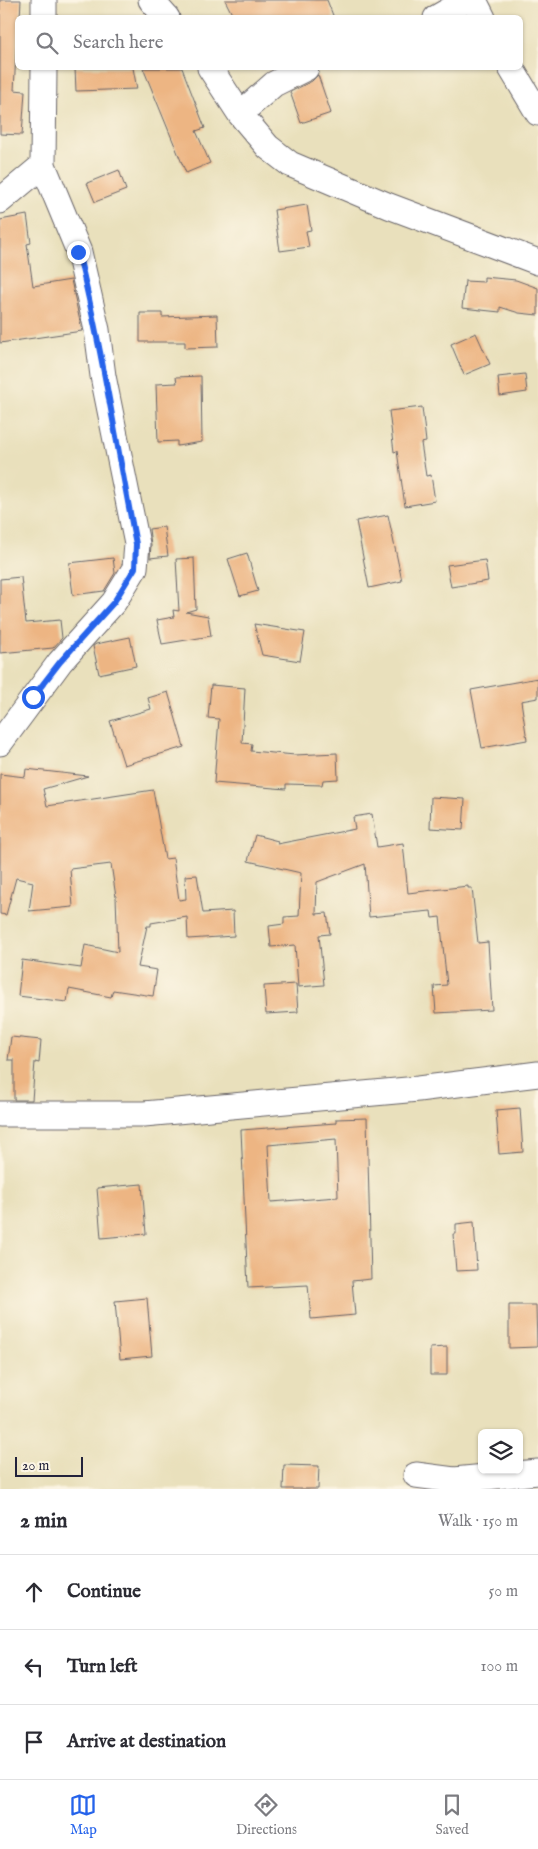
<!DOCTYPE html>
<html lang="en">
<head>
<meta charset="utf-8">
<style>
	body { margin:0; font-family:"IM FELL English",serif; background:#f2f2f3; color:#2b2b33 }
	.controls { position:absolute; right:15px; bottom:15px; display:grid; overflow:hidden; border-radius:8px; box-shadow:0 1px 4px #0004 }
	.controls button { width:45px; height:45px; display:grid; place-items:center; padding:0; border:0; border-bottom:1px solid #e1e1e2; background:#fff; color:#2b2b33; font:25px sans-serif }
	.scale { position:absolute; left:15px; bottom:12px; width:68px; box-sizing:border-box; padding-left:5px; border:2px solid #22223b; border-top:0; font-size:14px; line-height:18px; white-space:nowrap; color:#22223b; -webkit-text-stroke:4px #fcf5e5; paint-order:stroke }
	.stop { position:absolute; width:15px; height:15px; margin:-11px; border:4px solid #2563eb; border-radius:50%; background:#fff }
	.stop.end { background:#2563eb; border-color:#fff; box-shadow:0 1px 5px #0008 }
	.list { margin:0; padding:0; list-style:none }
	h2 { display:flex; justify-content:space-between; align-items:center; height:65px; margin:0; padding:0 20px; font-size:21px }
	h2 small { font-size:16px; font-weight:400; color:#7c7c81 }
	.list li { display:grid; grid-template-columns:32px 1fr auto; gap:15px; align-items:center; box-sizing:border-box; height:75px; padding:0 20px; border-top:1px solid #e1e1e2 }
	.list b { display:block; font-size:19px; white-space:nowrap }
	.list em { font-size:16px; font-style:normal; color:#7c7c81 }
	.icon { flex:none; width:28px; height:28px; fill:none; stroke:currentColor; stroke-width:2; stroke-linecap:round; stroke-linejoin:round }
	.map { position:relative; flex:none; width:538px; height:1489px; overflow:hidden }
	.search { position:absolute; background:#fff; box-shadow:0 1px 4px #0004; left:15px; right:15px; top:15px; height:55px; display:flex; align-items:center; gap:12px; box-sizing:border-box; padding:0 18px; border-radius:8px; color:#7c7c81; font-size:19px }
	.sheet { height:290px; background:#fff }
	nav { display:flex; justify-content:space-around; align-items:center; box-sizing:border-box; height:70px; border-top:1px solid #e1e1e2; background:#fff; font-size:14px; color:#7c7c81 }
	nav a { display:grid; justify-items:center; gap:2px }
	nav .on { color:#2563eb }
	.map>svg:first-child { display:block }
</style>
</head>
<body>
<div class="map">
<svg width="538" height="1489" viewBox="0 0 538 1489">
	<rect width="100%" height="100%" fill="#fcf5e5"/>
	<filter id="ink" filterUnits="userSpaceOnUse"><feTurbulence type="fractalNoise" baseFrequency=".02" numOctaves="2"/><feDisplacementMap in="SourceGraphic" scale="10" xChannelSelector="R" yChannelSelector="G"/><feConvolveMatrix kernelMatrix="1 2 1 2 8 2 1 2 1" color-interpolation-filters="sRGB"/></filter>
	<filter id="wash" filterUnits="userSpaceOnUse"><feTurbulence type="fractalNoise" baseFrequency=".0096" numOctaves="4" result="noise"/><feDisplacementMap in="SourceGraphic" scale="20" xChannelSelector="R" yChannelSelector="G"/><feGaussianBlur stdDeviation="1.12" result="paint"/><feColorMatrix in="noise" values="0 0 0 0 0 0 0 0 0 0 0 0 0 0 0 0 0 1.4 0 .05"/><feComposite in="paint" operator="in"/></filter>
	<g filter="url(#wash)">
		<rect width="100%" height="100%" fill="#e9e0bc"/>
		<g id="blocks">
			<path fill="#edb583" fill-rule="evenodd" d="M0 0H21L20 18H18L14 90 25 91 22 135 0 134Z
				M225 0H327L334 18H234Z
				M75 68H133L137 89 76 91Z
				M143 68H182L205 128 196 131 210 163 186 173Z
				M318 75 331 113 301 123 290 92 312 81Z
				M119 170 126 190 95 202 87 183Z
				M307 205 311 230 306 231 309 247 280 251 274 210Z
				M27 215 31 243 27 244 33 286 71 280 82 331 0 343V220Z
				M484 277 516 280 538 288V315L519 313 500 307V312L462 308 465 281 484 282Z
				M140 313H162V317L217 315 218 347 185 348V342H140Z
				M476 333 490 364 464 375 451 344Z
				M525 374 527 392 500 396 498 377Z
				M201 376 202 442 177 446V441L158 442 156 384 177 383 176 377Z
				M422 407 426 442 421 443 426 476 431 475 435 501 405 506 397 451 394 452 389 411Z
				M388 515 402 581 369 588 356 521Z
				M164 527 168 556 150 558 151 545 149 529Z
				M247 553 258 591 240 596 228 559Z
				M113 558 115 573 104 591 73 595 69 563Z
				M194 558 196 609 186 612 208 616 211 636 162 644 157 620 174 617 173 610 179 611 176 559Z
				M485 560 488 581 451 587 447 565Z
				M21 577 26 623 60 620 62 638 53 648 0 653V579Z
				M254 624 305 632 300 661 262 655Z
				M130 637 136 666 99 674 93 646 96 644Z
				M538 678V698L521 701 527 740 482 748 471 690Z
				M211 685 245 688 242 743 252 744 251 751 295 755 337 753 338 779 323 780 322 785 286 784V789L214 783 219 719 208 718Z
				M168 692 184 747 124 765 110 721 151 709 148 698Z
				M26 769 88 776 43 789 47 806 153 790 165 859 173 858 179 900 186 899 185 876 197 875 203 913 233 911 234 936 188 939 187 917 151 923V926H147L138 967 157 970 153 996 113 990 111 997 69 989 67 1002 18 996 22 960 81 968 85 945 118 952 116 897 111 864 70 869 73 907 29 911 33 882 16 878 6 915 0 914V774L25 777Z
				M431 797 465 799 463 830 430 828Z
				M372 814 377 847 403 843 408 893 468 886V888H472L478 943 488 942 492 1010 436 1013 434 986 447 985 440 917 432 918 431 911 369 917 365 864 317 882 316 914 327 913 330 934 319 935 324 985 298 987 295 945 271 947 269 926 284 924V917L299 916 301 873 248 861 255 835 278 841 277 844 355 829 353 817Z
				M296 984 298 1012 266 1014 264 986Z
				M11 1037 41 1040 39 1063 35 1062 32 1100H14V1060H8Z
				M520 1108 523 1152 499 1154 496 1110Z
				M367 1118 371 1279 352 1281 355 1315 311 1319 308 1285 248 1288 241 1130 336 1123V1119ZM336 1139 338 1197 271 1202 268 1145Z
				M142 1184 146 1234 101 1238 97 1188Z
				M474 1222 477 1270 456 1271 453 1234H456V1224Z
				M147 1298 152 1356 120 1359 115 1301Z
				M509 1305H536L537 1347 509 1348Z
				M447 1347V1375H430V1348Z
				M284 1465 319 1466 318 1489H283Z"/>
		</g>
	</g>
	<g filter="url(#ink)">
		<use href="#blocks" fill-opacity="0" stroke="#686468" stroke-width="1"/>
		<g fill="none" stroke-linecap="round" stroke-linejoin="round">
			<g stroke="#686468" stroke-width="27">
				<path id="minor" d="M151 0 167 18
					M474 0 483 18
					M44 18V0
					M436 18 467 0
					M210 68 240 114 268 147 290 164 389 206 538 262
					M511 68 538 113
					M240 114 274 84 306 68
					M0 201 43 165
					M0 743 60 662 114 602 135 568 137 544 103 376 97 330 79 252 43 165 44 68
					M0 1114H144L418 1089 538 1074
					M416 1475 454 1480 538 1472"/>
			</g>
			<use href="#minor" stroke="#fff" stroke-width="25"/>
		</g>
	</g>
	<g fill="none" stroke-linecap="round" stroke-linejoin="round" filter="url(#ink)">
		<path stroke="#2563eb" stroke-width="6" d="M33 697 60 662 114 602 135 568 136 544C117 447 102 349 78 252"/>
	</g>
</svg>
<div class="controls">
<button><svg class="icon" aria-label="layers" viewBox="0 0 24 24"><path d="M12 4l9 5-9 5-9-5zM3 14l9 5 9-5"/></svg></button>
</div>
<div class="scale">20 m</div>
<div class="stop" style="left:33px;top:697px"></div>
<div class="stop end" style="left:78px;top:252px"></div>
<div class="search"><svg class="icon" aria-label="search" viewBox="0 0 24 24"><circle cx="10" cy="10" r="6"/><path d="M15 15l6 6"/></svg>Search here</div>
</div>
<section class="sheet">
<h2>2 min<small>Walk · 150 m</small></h2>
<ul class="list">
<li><svg class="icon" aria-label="ahead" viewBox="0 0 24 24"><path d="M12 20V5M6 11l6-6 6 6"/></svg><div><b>Continue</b></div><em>50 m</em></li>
<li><svg class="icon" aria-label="left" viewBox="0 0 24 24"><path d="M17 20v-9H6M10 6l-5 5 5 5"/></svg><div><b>Turn left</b></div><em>100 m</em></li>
<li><svg class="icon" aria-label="arrive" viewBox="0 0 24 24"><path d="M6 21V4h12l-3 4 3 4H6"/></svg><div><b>Arrive at destination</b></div></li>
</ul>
</section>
<nav>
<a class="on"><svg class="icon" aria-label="map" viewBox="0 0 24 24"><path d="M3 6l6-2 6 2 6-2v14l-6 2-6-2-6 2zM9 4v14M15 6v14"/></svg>Map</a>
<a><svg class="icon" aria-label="directions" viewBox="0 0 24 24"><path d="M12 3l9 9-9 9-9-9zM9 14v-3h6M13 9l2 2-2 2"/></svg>Directions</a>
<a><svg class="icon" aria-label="saved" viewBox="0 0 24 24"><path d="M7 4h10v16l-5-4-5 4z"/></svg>Saved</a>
</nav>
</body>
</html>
